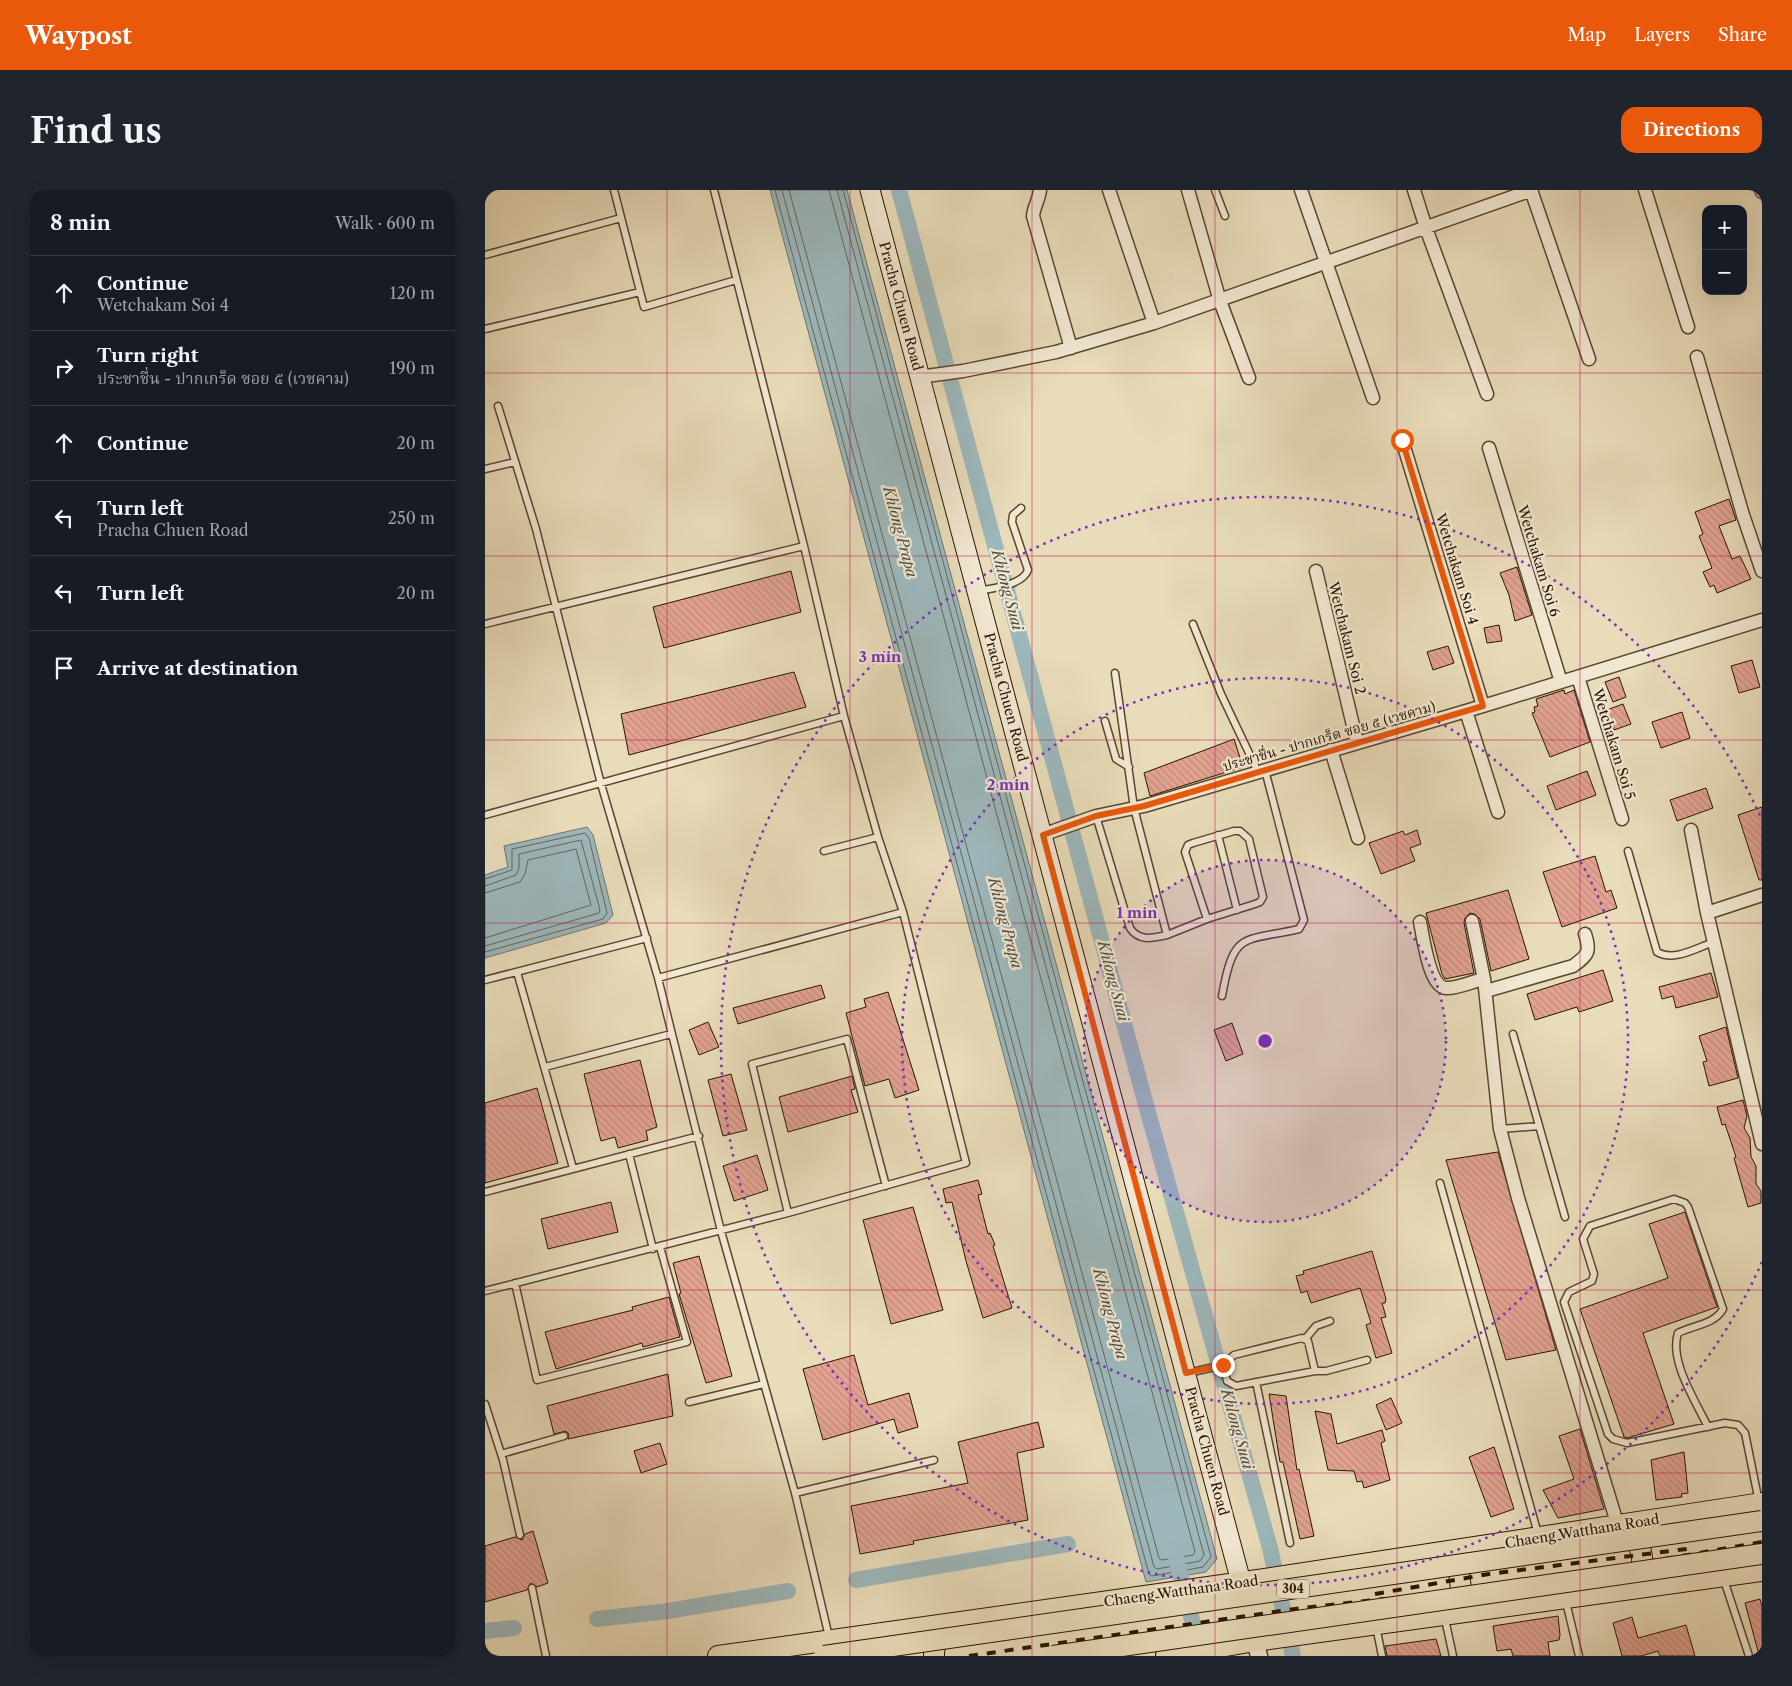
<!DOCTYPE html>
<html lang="en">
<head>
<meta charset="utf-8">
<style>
	body { margin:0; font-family:"Libre Caslon Text","Noto Serif Thai",serif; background:#20242c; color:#f1f3f6 }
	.controls { position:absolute; right:15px; top:15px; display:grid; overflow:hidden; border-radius:10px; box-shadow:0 5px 20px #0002 }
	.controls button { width:45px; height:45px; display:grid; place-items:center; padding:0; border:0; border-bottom:1px solid #363941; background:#171b24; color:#f1f3f6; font:25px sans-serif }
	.stop { position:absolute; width:15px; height:15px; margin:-11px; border:4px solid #ea580c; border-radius:50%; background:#fff }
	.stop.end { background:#ea580c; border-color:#fff; box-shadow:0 1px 5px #0008 }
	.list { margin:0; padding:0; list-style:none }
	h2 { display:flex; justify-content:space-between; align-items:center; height:65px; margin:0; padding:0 20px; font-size:21px }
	h2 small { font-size:16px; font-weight:400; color:#9ea1a6 }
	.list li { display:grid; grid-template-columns:32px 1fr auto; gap:15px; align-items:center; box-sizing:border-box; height:75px; padding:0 20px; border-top:1px solid #363941 }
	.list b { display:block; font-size:19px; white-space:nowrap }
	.list p { margin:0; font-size:16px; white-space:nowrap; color:#9ea1a6 }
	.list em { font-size:16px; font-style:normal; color:#9ea1a6 }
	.icon { flex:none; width:28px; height:28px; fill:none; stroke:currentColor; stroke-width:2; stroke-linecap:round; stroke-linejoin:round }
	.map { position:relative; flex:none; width:1277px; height:1466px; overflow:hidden; border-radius:15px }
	header { display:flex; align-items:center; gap:30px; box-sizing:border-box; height:70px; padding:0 25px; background:#ea580c; color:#fff }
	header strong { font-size:24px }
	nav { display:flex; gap:28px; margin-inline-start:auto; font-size:18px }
	.intro { display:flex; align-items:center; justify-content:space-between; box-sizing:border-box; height:120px; padding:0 30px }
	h1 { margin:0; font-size:35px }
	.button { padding:12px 22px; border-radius:15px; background:#ea580c; color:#fff; font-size:18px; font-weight:700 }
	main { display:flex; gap:30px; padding:0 30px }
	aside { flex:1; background:#171b24; border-radius:15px; box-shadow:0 5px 20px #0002 }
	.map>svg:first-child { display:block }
</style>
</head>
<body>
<header>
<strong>Waypost</strong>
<nav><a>Map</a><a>Layers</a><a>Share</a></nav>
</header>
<div class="intro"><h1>Find us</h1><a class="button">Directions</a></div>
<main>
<aside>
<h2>8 min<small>Walk · 600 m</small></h2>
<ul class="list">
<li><svg class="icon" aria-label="ahead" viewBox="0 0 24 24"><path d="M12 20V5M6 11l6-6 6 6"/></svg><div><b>Continue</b><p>Wetchakam Soi 4</p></div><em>120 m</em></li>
<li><svg class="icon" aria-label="right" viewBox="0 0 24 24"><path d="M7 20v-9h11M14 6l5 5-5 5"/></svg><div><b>Turn right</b><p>ประชาชื่น - ปากเกร็ด ซอย ๕ (เวชคาม)</p></div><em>190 m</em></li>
<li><svg class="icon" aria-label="ahead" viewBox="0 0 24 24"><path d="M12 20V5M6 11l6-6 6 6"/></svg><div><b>Continue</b></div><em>20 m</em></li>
<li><svg class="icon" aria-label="left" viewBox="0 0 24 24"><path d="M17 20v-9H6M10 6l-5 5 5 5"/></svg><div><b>Turn left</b><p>Pracha Chuen Road</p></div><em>250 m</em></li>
<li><svg class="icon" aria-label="left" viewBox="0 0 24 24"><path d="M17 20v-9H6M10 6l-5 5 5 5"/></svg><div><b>Turn left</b></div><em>20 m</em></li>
<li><svg class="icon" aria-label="arrive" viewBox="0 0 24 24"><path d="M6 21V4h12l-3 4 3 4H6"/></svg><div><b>Arrive at destination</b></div></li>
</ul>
</aside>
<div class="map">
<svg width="1277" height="1466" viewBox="0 0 1277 1466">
	<defs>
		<pattern id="building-back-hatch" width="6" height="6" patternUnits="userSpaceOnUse" patternTransform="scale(1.25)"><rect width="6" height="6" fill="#e2a392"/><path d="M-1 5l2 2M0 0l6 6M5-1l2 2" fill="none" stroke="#c28b7c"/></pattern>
	</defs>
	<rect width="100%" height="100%" fill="#e9dcba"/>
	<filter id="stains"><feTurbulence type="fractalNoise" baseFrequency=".004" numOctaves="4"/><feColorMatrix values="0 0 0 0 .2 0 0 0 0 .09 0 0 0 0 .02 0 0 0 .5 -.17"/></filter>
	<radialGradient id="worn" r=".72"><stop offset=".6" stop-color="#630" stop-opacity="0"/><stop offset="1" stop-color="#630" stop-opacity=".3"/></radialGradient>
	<path fill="#9db8bc" stroke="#6f7671" d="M285 0H362L732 1369 721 1382 661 1392Z
		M102 637 108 645 128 725 121 733 0 768V685L23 677 19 656Z"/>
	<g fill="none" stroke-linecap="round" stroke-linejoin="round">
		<path stroke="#63665e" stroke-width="1" d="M290 0 664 1384 667 1386 718 1377 726 1367 358 0
			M297 0 669 1377 672 1379 715 1371 719 1365 352 0
			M304 0 674 1368 677 1370 708 1365 710 1362 344 0
			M0 689 27 680V659L100 643 104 648 122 723 118 729 0 762
			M0 696 31 685 34 678V664L96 650 115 720 114 723 0 756
			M0 703 35 692 40 684 43 670 91 659 106 715 0 748"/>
		<path stroke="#9db8bc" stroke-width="16" d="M414 0 661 915 785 1358 808 1466
			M690 1364 714 1457
			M371 1390 583 1354
			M112 1429 183 1421 303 1401
			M0 1441 29 1438"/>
	</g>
	<path fill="url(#building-back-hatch)" stroke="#291400" d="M1244 309 1251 330 1234 336 1247 369 1255 366 1266 389 1232 403 1229 395 1225 397 1218 382 1227 378 1214 346 1218 344 1210 322Z
		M1032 377 1047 425 1030 431 1024 405 1015 383Z
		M306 381 316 422 179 458 168 417Z
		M1014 435 1017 451 1002 453 999 438Z
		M963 456 969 473 948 480 942 462Z
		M1267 470 1275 497 1254 503 1246 476Z
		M309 482 321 517 144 565 136 524Z
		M1134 487 1141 507 1128 512 1120 492Z
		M1079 500 1080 504 1089 500 1105 552 1065 567 1047 523 1050 522 1049 517 1053 516 1051 509Z
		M1138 514 1146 534 1129 540 1122 520Z
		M1197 522 1205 548 1176 558 1167 532Z
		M749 549 758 577 665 606 659 583Z
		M1102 581 1111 605 1071 620 1062 596Z
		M1221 598 1228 618 1192 631 1185 610Z
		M1277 617V690H1274L1253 625Z
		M932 640 936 654 925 658 930 671 896 684 884 653 918 641 920 645Z
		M1110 666 1121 702 1126 700 1132 718 1077 737 1058 682Z
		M1023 700 1044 769 1006 781 995 729 990 724 985 723 980 728 979 733 989 783 960 789 957 784 941 723Z
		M1118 780 1128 811 1094 822 1092 817 1050 830 1042 804Z
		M1226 783 1233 807 1191 818 1188 806 1177 809 1174 797Z
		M336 795 340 808 253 834 248 818Z
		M403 802 434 900 410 908 404 889 380 896 361 823 381 817 379 809Z
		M223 832 234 857 214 865 204 840Z
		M747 833 758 864 741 871 729 840Z
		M1241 837 1253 888 1224 896 1218 872 1222 871 1214 846Z
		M155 870 172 937 161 941 163 950 133 958 130 947 116 951 99 884Z
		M246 884 262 940 238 946 223 890Z
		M367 886 370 899 366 900 373 922 303 942 294 907Z
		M52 898 73 973 0 993V913Z
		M1258 910 1262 926 1259 938 1265 948 1266 967 1271 976V994L1276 1001V1013L1263 1017 1249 968 1251 967 1240 934 1237 935 1232 917Z
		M1013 962 1071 1160 1021 1170 961 970Z
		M272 965 283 1000 249 1011 238 976Z
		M493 990 497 1004 493 1005 503 1044 505 1043 510 1055 508 1056 527 1118 498 1128 481 1071 467 1012 461 1013 458 999Z
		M126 1012 133 1042 63 1059 56 1029Z
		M428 1017 458 1120 406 1134 378 1030Z
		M1200 1022 1232 1117 1158 1143 1189 1234 1142 1248 1139 1247 1095 1119 1183 1088 1164 1034Z
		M887 1061 901 1109 900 1113H897L901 1127 896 1128 907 1163 891 1168 881 1135 886 1133 875 1098 826 1113 822 1101 816 1103 811 1086 819 1084 818 1081Z
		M214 1066 247 1186 221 1193 194 1104 196 1103 188 1073Z
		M184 1107 195 1147 158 1157 157 1153 71 1179 60 1142 148 1120 147 1117Z
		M369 1165 383 1215 424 1203 433 1237 413 1243 409 1229 338 1250 318 1179Z
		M183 1184 188 1226 83 1249 84 1244 81 1241 69 1244 62 1216Z
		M784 1204 801 1206 812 1280 814 1279 829 1346 815 1349 798 1272H795Z
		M906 1208 917 1233 901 1240 891 1215Z
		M830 1221 846 1224 852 1254 897 1240 900 1251 896 1253 905 1290 879 1298 877 1291 872 1292 869 1281 843 1280Z
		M553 1232 559 1257 532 1263 543 1330 428 1351 429 1354 375 1364 366 1316 483 1293 473 1252Z
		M1095 1239 1119 1319 1073 1328 1058 1300 1089 1289 1074 1246Z
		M175 1253 182 1274 156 1283 149 1261Z
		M1009 1257 1029 1319 1006 1327 984 1267Z
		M1199 1262 1203 1303 1196 1304 1197 1307 1171 1310 1166 1270Z
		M48 1341 63 1393 52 1397 46 1393 42 1400 0 1412V1356L30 1347 37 1350 40 1344Z
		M1275 1409 1277 1417V1460L1273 1461 1260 1413Z
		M1073 1426 1075 1445 1074 1450 1063 1452 1065 1466H1028L1026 1459 1012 1461 1008 1436Z
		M1147 1427 1153 1448 1201 1435 1210 1466H1175L1173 1461 1156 1466H1137L1128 1433Z
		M951 1449 956 1466H902L900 1456Z"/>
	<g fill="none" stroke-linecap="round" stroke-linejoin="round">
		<g stroke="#59462e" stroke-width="9">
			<path id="service" d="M129 0 159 117 251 90
				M730 0 740 26
				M0 65 136 28
				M0 139 155 102
				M13 216 51 339 116 594 173 788 236 1041 310 1303 344 1447
				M0 279 30 272
				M493 401C507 398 537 396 543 380L527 332 528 325 536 318
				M0 434 319 356
				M708 434 736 504 773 582
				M620 531 631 569 644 577
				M0 625 359 526
				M611 626 645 738C654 752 668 748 682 745L649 618 630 483
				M749 641H755L764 649 778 707 775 712 770 714 722 729 700 662 703 655 708 653Z
				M733 645 752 720
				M339 661 393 647
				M1143 661 1172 762C1189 772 1211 758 1229 752
				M682 745 722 729
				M32 782 88 978
				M173 788 418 722
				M0 790 162 748
				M737 806C749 740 757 752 814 739L819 730 780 580
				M1028 844 1080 1027
				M60 877 186 844
				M1015 939 1054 936
				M144 964 168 1059
				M955 993 1053 1344
				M0 1002 214 946
				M303 1023 267 874 362 849 401 996
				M30 1093 52 1190 202 1152 175 1057
				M0 1101 303 1023 481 973 418 722 393 647 359 526 319 356 229 0
				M821 1148 831 1136 845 1131
				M830 1181H841L882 1170
				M703 1183 738 1175 749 1165 817 1148 823 1151 830 1181 751 1196 742 1191 738 1175
				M771 1192 805 1353
				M204 1212 279 1194
				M0 1214 18 1270 35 1345
				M1223 1237C1210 1210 1184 1171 1193 1143 1208 1135 1229 1135 1238 1119L1203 1017 1200 1013 1189 1009 1105 1036 1098 1049 1109 1084 1107 1091 1084 1102 1079 1112 1123 1244 1128 1249 1142 1253 1240 1233 1253 1235 1260 1243 1274 1312
				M16 1264 79 1246
				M310 1303 449 1270
				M1239 1390 1264 1466
				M47 1398 61 1466
				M1081 1412 1094 1466
				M960 1429 968 1466
				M891 1436 897 1466"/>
		</g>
		<g stroke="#59462e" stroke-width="15">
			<path id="minor" d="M555 0C554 10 549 16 548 26L586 158
				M624 0 669 133
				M703 0 735 111 764 188
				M816 0 888 208
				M929 0 941 38 1002 204
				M1046 0 1104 169
				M1160 0 1203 137
				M1276 0 1277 2
				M1212 167 1258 325 1277 381
				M434 187 478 181 571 162 669 133 1047 0
				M917 250 998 516
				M1004 258 1076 492
				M831 381 872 552
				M1093 487 1137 629
				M981 521 1013 622
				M846 560 873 648
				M1206 640 1222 723
				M557 645 611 626 659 616 998 516 1277 430
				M1277 705 1222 723 1277 954
				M987 731 999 789
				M935 732C938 746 944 797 961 798 972 799 988 791 999 789L1015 939 1033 1008 1133 1336
				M1001 801 1088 776C1103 765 1106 762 1100 744"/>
		</g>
		<g stroke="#59462e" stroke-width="19">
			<path id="tertiary" d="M770 1451 774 1466"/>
		</g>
		<g stroke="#291400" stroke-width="21">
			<path id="secondary" d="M385 0 756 1392"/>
		</g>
		<g stroke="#291400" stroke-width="22">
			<path id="primary" d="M1136 1342C1159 1349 1165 1379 1145 1393
				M971 1360 979 1422
				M233 1466 780 1389 1277 1313
				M449 1466V1461L453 1446 463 1440
				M681 1466 770 1451 1277 1381"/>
		</g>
		<use href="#service" stroke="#f1e8d2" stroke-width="6"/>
		<use href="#minor" stroke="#f1e8d2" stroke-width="12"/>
		<use href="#tertiary" stroke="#f1e8d2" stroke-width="16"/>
		<use href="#secondary" stroke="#f1e8d2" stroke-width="19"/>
		<use href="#primary" stroke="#e9dcba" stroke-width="20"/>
		<path stroke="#291400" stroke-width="4" stroke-dasharray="9 9" stroke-linecap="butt" d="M890 1404 1004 1384 1209 1358
			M484 1466 817 1418 973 1401 1099 1383 1277 1352"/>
		<g stroke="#291400" stroke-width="22" stroke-linecap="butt">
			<path id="primary-bridge" d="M339 1466 1277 1331
				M568 1466 1277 1364"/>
		</g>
		<use href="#primary-bridge" stroke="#e9dcba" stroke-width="20"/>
	</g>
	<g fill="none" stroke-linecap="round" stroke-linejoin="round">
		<path stroke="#ea580c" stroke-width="6" d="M738 1175 701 1183 558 645 611 626 659 616 998 516 917 250"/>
	</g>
	<path fill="none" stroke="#c2185b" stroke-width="1" stroke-opacity="0.55" d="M182 0V1466M365 0V1466M547 0V1466M730 0V1466M912 0V1466M1095 0V1466M0 183H1277M0 366H1277M0 550H1277M0 733H1277M0 916H1277M0 1100H1277M0 1283H1277"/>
	<circle cx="780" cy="851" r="181" fill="#7b2cbf" fill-opacity=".12"/>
	<g fill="none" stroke="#7b2cbf" stroke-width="2.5" stroke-dasharray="2.5 5">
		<circle cx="780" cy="851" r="181"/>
		<circle cx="780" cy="851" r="363"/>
		<path d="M1277 1072A544 544 0 1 1 1277 630"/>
	</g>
	<g text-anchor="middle" stroke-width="4.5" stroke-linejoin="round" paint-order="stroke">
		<rect fill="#f1e8d2" stroke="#65543f" stroke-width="1" x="792" y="1389.5" width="32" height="19" rx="4"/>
		<g font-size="12" font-weight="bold" fill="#291400">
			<text x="808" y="1403">304</text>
		</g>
		<g font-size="14" fill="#291400" stroke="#f1e8d2">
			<text transform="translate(416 116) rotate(75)" y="5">Pracha Chuen Road</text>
			<text transform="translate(1054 371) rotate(73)" y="5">Wetchakam Soi 6</text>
			<text transform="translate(972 379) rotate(73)" y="5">Wetchakam Soi 4</text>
			<text transform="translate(862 448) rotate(76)" y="5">Wetchakam Soi 2</text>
			<text transform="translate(521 507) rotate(75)" y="5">Pracha Chuen Road</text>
			<text transform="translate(844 546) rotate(-16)" y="5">ประชาชื่น - ปากเกร็ด ซอย ๕ (เวชคาม)</text>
			<text transform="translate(1129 554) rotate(73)" y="5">Wetchakam Soi 5</text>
			<text transform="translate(722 1261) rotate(75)" y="5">Pracha Chuen Road</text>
			<text transform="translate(1097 1341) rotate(-9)" y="5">Chaeng Watthana Road</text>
			<text transform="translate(696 1401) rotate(-8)" y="5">Chaeng Watthana Road</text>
		</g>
		<g font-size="15" font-style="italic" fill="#524d42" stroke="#f1e8d2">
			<text transform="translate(415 342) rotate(75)" y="5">Khlong Prapa</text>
			<text transform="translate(522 400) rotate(75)" y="5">Khlong Suai</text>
			<text transform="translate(520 733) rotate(75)" y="5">Khlong Prapa</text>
			<text transform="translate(628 791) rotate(75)" y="5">Khlong Suai</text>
			<text transform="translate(625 1124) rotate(75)" y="5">Khlong Prapa</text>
			<text transform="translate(752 1239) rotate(74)" y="5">Khlong Suai</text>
		</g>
	</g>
	<circle cx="780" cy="851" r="8" fill="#7b2cbf" stroke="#f1e8d2" stroke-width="2.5"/>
	<g font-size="15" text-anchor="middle" font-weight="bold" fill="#7b2cbf" stroke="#f1e8d2" stroke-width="4.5" stroke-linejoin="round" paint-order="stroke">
		<text x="395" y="472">3 min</text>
		<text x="523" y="600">2 min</text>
		<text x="652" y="728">1 min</text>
	</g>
	<rect width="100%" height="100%" filter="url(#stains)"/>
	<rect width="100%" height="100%" fill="url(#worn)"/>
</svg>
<div class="controls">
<button>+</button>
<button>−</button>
</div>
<div class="stop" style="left:917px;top:250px"></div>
<div class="stop end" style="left:738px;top:1175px"></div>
</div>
</main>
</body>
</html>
